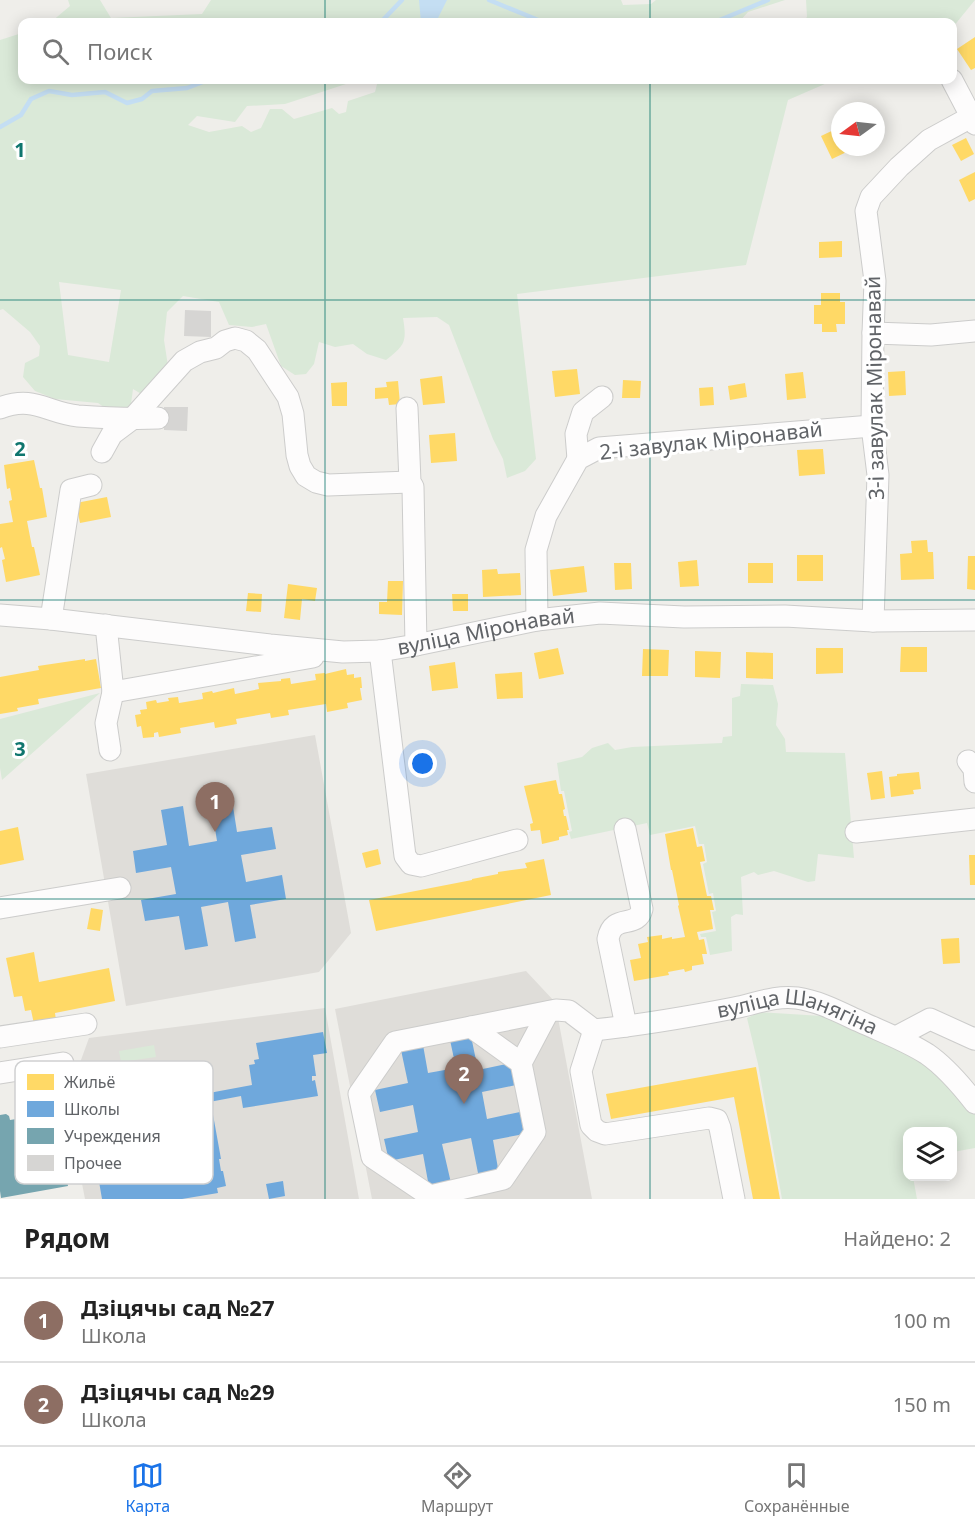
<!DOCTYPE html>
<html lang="ru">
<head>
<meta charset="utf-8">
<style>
	body { margin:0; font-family:"Noto Sans",sans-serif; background:#f2f2f2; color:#222 }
	.controls { position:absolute; right:18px; bottom:18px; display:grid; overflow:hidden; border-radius:12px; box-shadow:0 3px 15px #0003 }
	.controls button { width:54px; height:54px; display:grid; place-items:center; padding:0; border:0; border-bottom:2px solid #e0e0e0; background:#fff; color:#222; font:30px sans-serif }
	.compass { position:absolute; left:831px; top:102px; width:54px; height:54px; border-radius:50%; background:#fff; box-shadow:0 3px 15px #0003; rotate:255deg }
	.you { position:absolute; left:423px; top:764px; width:21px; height:21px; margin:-15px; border:4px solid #fff; border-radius:50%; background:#1a73e8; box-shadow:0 0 0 9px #1a73e833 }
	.badge { display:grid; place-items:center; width:39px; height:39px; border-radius:50%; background:#1a73e8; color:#fff; font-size:20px; font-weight:700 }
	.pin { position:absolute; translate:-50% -50px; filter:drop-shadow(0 2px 3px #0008) }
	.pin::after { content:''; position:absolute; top:32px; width:21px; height:18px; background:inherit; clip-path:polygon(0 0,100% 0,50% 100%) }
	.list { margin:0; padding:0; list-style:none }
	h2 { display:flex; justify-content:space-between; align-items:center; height:78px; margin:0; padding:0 24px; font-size:26px }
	h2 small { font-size:20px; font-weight:400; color:#767676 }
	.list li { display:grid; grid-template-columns:39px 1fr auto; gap:18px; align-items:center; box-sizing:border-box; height:84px; padding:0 24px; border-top:2px solid #e0e0e0 }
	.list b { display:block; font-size:22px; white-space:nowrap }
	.list p { margin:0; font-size:20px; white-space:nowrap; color:#767676 }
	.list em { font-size:20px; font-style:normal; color:#767676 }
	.icon { flex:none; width:33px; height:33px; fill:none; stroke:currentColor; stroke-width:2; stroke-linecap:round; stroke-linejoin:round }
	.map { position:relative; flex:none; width:975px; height:1199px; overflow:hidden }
	.search { position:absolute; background:#fff; box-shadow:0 3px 15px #0003; left:18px; right:18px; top:18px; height:66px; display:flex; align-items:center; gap:15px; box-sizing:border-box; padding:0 21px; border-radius:12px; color:#767676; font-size:22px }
	.sheet { height:246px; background:#fff }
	nav { display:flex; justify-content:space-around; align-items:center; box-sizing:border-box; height:84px; border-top:2px solid #e0e0e0; background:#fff; font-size:16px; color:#767676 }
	nav a { display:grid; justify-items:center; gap:3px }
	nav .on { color:#1a73e8 }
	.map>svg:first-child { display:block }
</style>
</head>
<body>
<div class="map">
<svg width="975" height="1199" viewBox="0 0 975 1199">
	<rect width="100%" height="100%" fill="#efeeea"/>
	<path fill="#dfddd9" d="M315 735 351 933 319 972 126 1006 86 774Z
		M526 971 555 1002 592 1199H372L335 1009Z
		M325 1008 359 1199H85L66 1101 89 1038Z"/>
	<path fill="#dae9d8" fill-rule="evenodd" d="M68 0H100L111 18 202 14 211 0H621L623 5 651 4 656 0H785L748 12 739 22H51L70 6Z
		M806 0H975L953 27 952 22H803L807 17Z
		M22 33V80H352L349 83 285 104 247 106 235 122 197 116 188 125 209 132 242 126 251 132 261 128 270 109H282L294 119 332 108 339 114 346 112 348 101 375 92 378 80H834L788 100 746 265 517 294 536 459 525 471 507 478 503 459 493 439 449 325 437 317 403 318C407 342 405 345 386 360L367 354 353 344 335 347 319 342 314 364 306 374 295 375 281 366 266 324 252 327 229 325 219 302 183 296 167 312 164 340 168 366 143 395 133 389 131 404 122 412 108 410 98 403 55 399 35 391 23 377 25 363 39 356 40 346 30 332 3 309 0 310V40ZM59 282 121 290 109 362 68 355Z
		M741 684 773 685 778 704 776 725 785 739 786 752 845 753 854 858 818 854 815 881 808 882 774 871 758 875 754 872 741 877 743 915 736 914 731 917 732 951 710 955 706 937H701L700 934 716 931 712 912 716 911 713 893 709 894 703 864 707 862 704 844H699L695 826 650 835 647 823 571 839 569 832 572 831 564 791H561L557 763 582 757 592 748 608 743 615 750 632 747 722 743 723 737 732 736V698L740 696Z
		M100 693 2 780 0 768V719Z
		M760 1012 822 1016 890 1043 921 1059 969 1107 975 1114V1148L953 1152 952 1132H908V1176L913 1177 917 1199H782L758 1064 747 1018Z
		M154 1045 156 1057 121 1062 119 1051Z"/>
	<path fill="#c4def3" d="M419 0H447L436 22H421Z"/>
	<path fill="#ffd966" d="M975 37V68L971 70 957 49Z
		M840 127V147H857L832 159 821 136Z
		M966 138 974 154 961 161 952 145Z
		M975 172V199L969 202 959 180Z
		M842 241V257L819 258V242Z
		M821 293H840V302H845V324H836L837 332H822V324H814V305H821Z
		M577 369 580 394 555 397 552 371Z
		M905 371 906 395 889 396 888 372Z
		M803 372 806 398 787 400 785 374Z
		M442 376 445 403 423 405 420 379Z
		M623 380 641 381 640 398H622Z
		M398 381 400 404 389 405 388 398 375 399V388L387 387 386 382Z
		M347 382V406H332L331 383Z
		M745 383 747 397 730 400 728 386Z
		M713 387 714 405 700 406 699 388Z
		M455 433 457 461 431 463 429 435Z
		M823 449 825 474 799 476 797 450Z
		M34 460 40 488H42L47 517 27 521 32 547H34L40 575 6 582 2 560 5 559 2 547 0 548V524L13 522 9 501 12 500 10 488 7 489 4 465Z
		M107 497 111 517 80 523 76 503Z
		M927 540 928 552H933L934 579 901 580 900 554 912 553 911 541Z
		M797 555H823V581H797Z
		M968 556H975V590L967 589Z
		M697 560 699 586 680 587 678 562Z
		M614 563H631L632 589 615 590Z
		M748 563H773V583H748Z
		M584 566 587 592 553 596 550 570Z
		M497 569 498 574 520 573 521 595 483 597 482 570Z
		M388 581H403L402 615 379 614V602H387Z
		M288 584 317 588 315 601 302 599 300 620 284 618Z
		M248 593 262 594 261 612 246 611Z
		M452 594H468V611H453Z
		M901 647H927V672H900Z
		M558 648 564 674 539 679 534 653Z
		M816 648H843V673L816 674Z
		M643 649 669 650 668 676H642Z
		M695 651 721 652 720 678 695 677Z
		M746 652 773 653V679L746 678Z
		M85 659V661L96 659 101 688 38 699 39 704 17 708 18 711 0 714V677L39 670 38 666Z
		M455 662 458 688 432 691 429 666Z
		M346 669 347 675 354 674V678L361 677 362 688H360L362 700 347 703 348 708 327 712 326 704 288 710 289 715 271 718 270 713 236 719 237 724 215 728 214 722 180 728 181 733 159 737 158 732 154 733V737L143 738 141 726 137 727 135 715 141 714 140 710 147 709 146 702 156 700 157 703 169 701 168 698 178 697 179 703 203 699 202 693 212 691 213 693 234 688 235 694 259 689 258 683 281 681V679L290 678 291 684 316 680 315 674 325 673V674Z
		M522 672 523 698 497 699 495 674Z
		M882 771 885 798 871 800 867 773Z
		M919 772 921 789 913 790 914 794 891 797 889 777 897 776V774Z
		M556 780 559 794H562L565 809 563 810 564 816H566L569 830H567L568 835 559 837V840L542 844 540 830 531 831 530 824 533 823 524 786Z
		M18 827 24 860 0 865V831Z
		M693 828 697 847 702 846 705 861 700 862 707 896H711L714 910H710L713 929 697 932 699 940 704 939 707 954H702L704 964 692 966V970L685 972 684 969 668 972 669 975 634 981 630 960 641 958 638 944 648 942 647 937 662 935V939L672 937V939L685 937 678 906 679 905 672 870H671L665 834Z
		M378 849 381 864 366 868 362 853Z
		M969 855H975V885H970Z
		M544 859 551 895 376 931 369 900 472 880V879L498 874V872L527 868 525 863Z
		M91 908 103 910 100 931 87 929Z
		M959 938 960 963 943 964 941 939Z
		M34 952 39 982 109 968 115 1001 55 1013 56 1020 34 1024 31 1010 25 1011 22 996 14 997 6 958Z
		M756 1067 780 1199H753L734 1097 611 1119 606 1094Z"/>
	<path fill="#6fa8dc" d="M232 800 237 832 272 827 276 849 241 855 246 882 282 875 286 899 250 905 256 938 235 942 228 902 201 907 208 946 185 950 179 916 145 921 141 900 176 894 171 867 136 873 133 851 167 845 161 810 183 806 189 846 217 841 211 804Z
		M323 1032 327 1053 313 1055 316 1076H312V1081L315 1080 318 1096 243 1108 241 1096 204 1103 205 1110 212 1109 221 1159H219L221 1171H223L226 1186 217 1188 218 1193 182 1199H102L90 1129 96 1128 94 1114 87 1115 84 1093 206 1073 209 1093 252 1085 249 1065 255 1064 254 1060 259 1059 256 1043Z
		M471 1036 478 1070 511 1063 516 1085 482 1092 487 1119 520 1112 524 1134 493 1140 499 1174 479 1178 471 1138 442 1144 451 1183 429 1187 423 1154 389 1161 384 1139 418 1132 413 1105 380 1112 375 1090 408 1083 401 1050 423 1045 428 1073 456 1068 450 1040Z
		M283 1181 285 1196 269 1199 266 1184Z"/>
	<path fill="#76a5af" d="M54 1106 56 1117 61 1116 63 1126 58 1127 68 1186 1 1198 0 1191V1115L6 1114 9 1116 10 1120 29 1117V1113L32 1110Z"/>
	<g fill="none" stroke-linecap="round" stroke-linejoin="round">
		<path stroke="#c4def3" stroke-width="4.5" d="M489 0 543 22
			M381 22 402 0
			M715 22 768 0
			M267 80 295 81 297 80
			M0 127 21 115 31 99 49 91 72 95 105 92 127 103 142 99 152 91 187 88 208 80"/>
	</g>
	<path fill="#d6d5d3" d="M185 310 211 311V337L184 336Z
		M164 407H188L187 431 164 430Z"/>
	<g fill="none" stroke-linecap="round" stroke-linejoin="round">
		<g stroke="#cccccb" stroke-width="23">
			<g id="minor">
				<path d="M952 80 975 124"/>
				<path d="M873 333 931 335 975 331"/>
				<path d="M0 408C34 395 47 413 78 416 105 418 132 419 158 418"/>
				<path d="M407 408 410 482 413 487 416 645"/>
				<path d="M102 452 112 434 132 419 184 361 200 352 216 348 225 341 235 338 246 341 257 350 288 397 293 414 297 455 300 466 306 476 316 482 328 485 410 482"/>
				<path d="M578 459 576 434 583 412 602 397"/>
				<path id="s1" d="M0 615 51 619 270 645 343 652 380 651 416 645 537 620 600 613 684 617 785 616 873 621 975 620"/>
				<path d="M51 619 71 490 91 485"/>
				<path d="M537 620 536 550 546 516 578 459 599 448 872 426"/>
				<path d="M873 621 878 475 872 426 873 333 875 281 866 211 871 197 899 167 929 140 971 117"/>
				<path d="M106 625 113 692 106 723 110 750"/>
				<path d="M380 651 405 856 411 864 421 866 517 840"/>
				<path d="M113 692 313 657"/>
				<path d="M968 761 974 769 975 782"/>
				<path d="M625 829 642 909C637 930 613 912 608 939L626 1026"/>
				<path d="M856 832 975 819"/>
				<path d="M0 908 120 888"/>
				<path d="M471 1027 556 1010 569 1011 594 1030"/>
				<path id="s2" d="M594 1030C641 1025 688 1017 734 1008 755 1004 775 995 797 998 819 1001 841 1013 861 1022 883 1032 907 1041 927 1054 946 1067 961 1085 975 1103"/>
				<path d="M594 1030 581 1071 591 1125 597 1131 605 1134 709 1118 717 1120 720 1128 734 1199"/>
				<path d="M0 1037 86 1024"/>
				<path d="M896 1037 930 1019 974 1039 975 1038"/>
				<path d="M521 1063 471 1027 395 1042 359 1094 372 1157 430 1196 503 1179 535 1132 521 1063 548 1012"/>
				<path d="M0 1073 63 1063"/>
			</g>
		</g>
		<use href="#minor" stroke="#fdfcfc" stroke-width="21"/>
	</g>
	<path fill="none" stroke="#0f766e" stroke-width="1.5" stroke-opacity="0.55" d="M325 0V22M650 0V22M325 80V1199M650 80V1199M0 300H975M0 600H975M0 899H975"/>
	<g text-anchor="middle" stroke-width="6" stroke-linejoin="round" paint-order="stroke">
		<g font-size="21" fill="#606367" stroke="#fff">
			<text transform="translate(875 388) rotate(-91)" y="7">3-і завулак Міронавай</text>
			<text transform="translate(711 441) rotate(-6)" y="7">2-і завулак Міронавай</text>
			<text dy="7" stroke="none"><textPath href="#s1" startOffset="490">вуліца Міронавай</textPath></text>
			<text dy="7" stroke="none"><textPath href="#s2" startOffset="208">вуліца Шанягіна</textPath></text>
		</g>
	</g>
	<rect x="15" y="1061" width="198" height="123" rx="9" fill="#fff" stroke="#cfd0d1" stroke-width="1.5"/>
	<rect x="27" y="1074" width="27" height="16" fill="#ffd966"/>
	<rect x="27" y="1101" width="27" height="16" fill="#6fa8dc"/>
	<rect x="27" y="1128" width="27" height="16" fill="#76a5af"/>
	<rect x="27" y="1155" width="27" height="16" fill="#d6d5d3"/>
	<g font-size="16" fill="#606367">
		<text x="64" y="1088">Жильё</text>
		<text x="64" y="1115">Школы</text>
		<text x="64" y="1142">Учреждения</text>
		<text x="64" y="1169">Прочее</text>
	</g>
	<g font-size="20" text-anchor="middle" font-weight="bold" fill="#0f766e" stroke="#fff" stroke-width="6" stroke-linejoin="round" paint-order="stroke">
		<text x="20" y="157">1</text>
		<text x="20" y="456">2</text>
		<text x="20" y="756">3</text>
	</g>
</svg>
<div class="controls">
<button><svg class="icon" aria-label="layers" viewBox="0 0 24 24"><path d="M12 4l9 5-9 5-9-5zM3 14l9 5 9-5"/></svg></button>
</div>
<svg class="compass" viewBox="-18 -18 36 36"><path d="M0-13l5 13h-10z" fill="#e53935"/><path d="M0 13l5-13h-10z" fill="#767676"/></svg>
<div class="you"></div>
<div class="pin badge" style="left:215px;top:832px;background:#8d6e63">1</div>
<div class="pin badge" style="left:464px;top:1104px;background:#8d6e63">2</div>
<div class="search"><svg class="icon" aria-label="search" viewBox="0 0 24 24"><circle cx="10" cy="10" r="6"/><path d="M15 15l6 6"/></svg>Поиск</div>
</div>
<section class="sheet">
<h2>Рядом<small>Найдено: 2</small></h2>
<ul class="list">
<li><span class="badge" style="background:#8d6e63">1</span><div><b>Дзіцячы сад №27</b><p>Школа</p></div><em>100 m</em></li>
<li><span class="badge" style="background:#8d6e63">2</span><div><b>Дзіцячы сад №29</b><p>Школа</p></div><em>150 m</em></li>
</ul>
</section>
<nav>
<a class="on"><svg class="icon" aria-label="map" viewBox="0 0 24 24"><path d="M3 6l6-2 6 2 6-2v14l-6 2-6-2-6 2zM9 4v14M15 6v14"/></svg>Карта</a>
<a><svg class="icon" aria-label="directions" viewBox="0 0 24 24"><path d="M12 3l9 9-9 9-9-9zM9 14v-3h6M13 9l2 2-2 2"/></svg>Маршрут</a>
<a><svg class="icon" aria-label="saved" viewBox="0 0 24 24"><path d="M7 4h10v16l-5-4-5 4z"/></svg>Сохранённые</a>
</nav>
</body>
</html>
